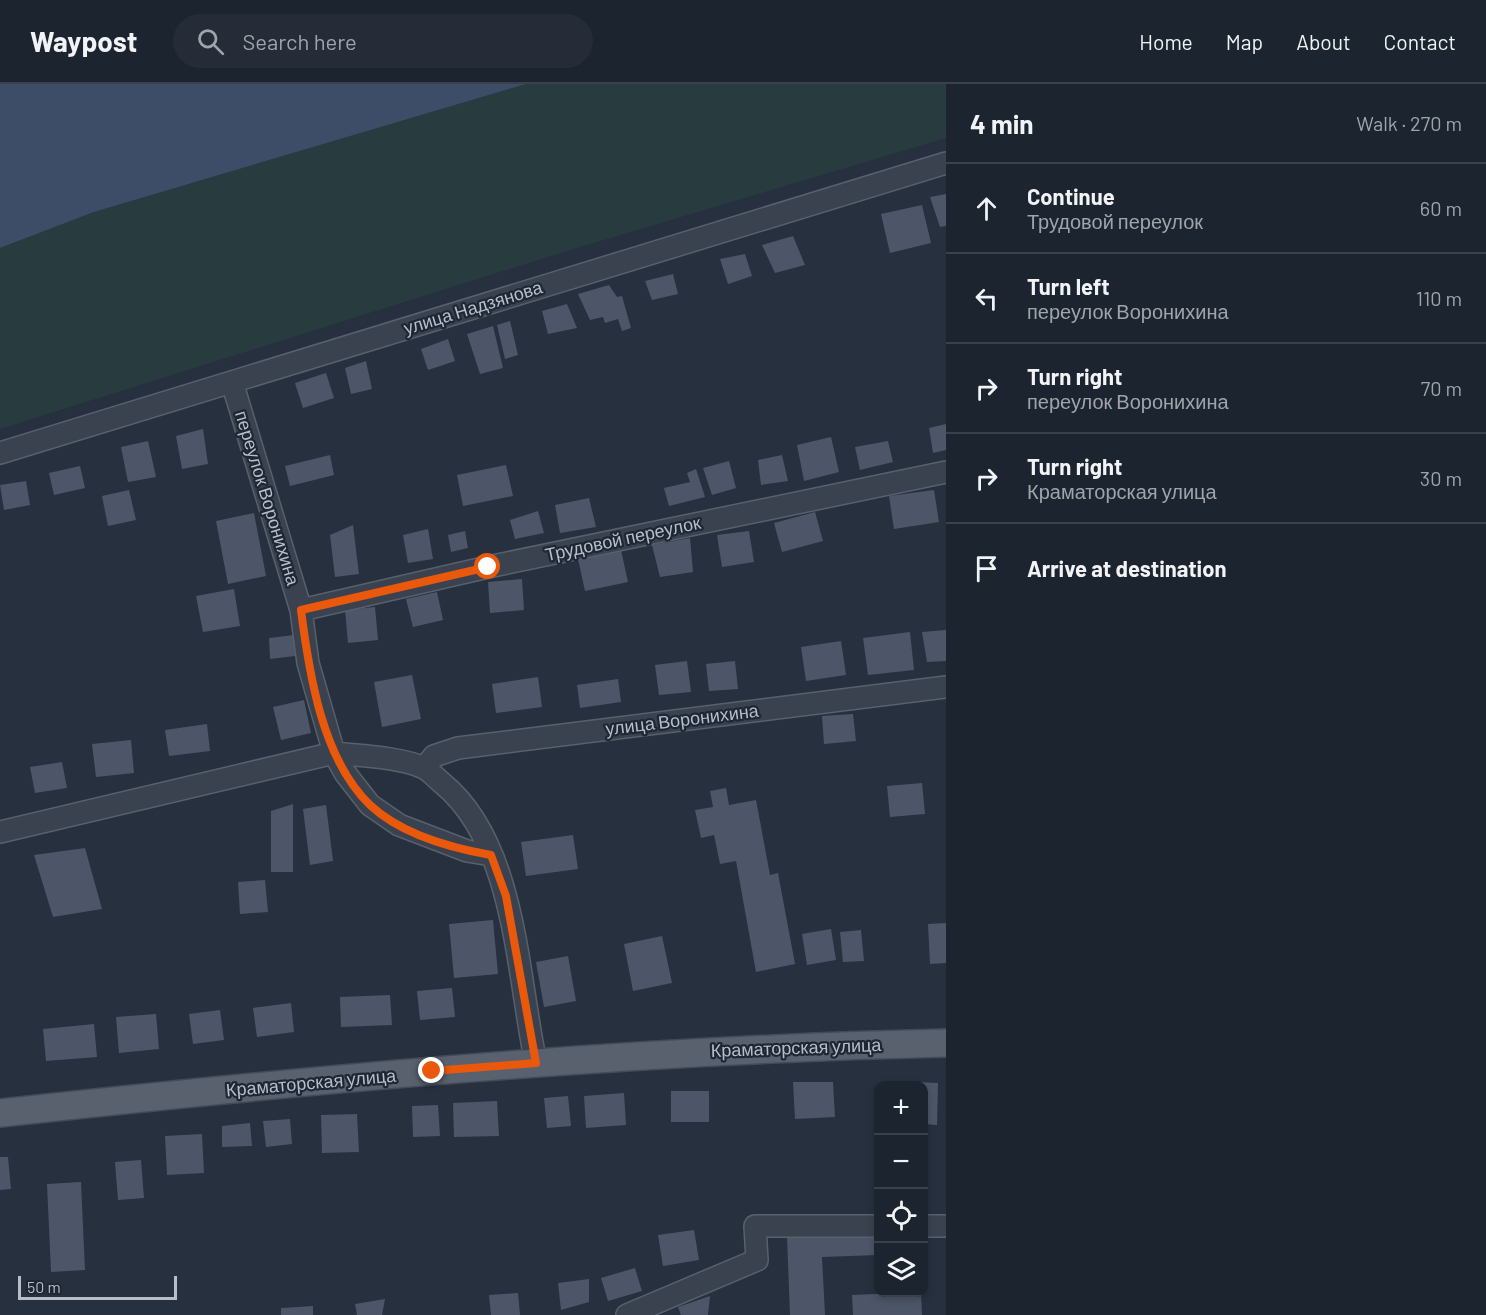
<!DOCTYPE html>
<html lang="en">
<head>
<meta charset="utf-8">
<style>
	body { margin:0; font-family:Barlow,sans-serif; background:#252c37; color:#f1f3f6 }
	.controls { position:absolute; right:18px; bottom:18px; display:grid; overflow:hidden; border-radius:12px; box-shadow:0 3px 9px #0003 }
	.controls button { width:54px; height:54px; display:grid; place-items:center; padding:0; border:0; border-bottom:2px solid #3a414b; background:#1c242f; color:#f1f3f6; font:30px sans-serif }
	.scale { position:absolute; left:18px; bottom:15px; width:159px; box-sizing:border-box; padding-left:6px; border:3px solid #b7bdc9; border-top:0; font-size:16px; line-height:21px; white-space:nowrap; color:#b7bdc9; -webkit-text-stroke:4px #1f2734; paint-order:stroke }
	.stop { position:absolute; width:18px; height:18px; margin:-14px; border:4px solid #ea580c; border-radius:50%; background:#fff }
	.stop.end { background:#ea580c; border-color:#fff; box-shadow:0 2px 6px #0008 }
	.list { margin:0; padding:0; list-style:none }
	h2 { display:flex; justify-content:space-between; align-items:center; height:78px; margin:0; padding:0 24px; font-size:26px }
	h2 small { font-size:20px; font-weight:400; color:#a0a4aa }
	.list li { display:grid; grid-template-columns:39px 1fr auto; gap:18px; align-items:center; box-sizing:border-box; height:90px; padding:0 24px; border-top:2px solid #3a414b }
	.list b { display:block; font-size:22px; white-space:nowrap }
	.list p { margin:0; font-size:20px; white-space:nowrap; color:#a0a4aa }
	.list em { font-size:20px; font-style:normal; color:#a0a4aa }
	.icon { flex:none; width:33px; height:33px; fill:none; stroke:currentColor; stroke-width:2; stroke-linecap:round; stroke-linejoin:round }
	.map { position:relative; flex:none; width:946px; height:1231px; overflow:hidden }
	header { display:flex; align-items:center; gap:36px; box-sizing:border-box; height:84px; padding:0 30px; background:#1c242f; border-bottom:2px solid #3a414b }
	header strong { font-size:28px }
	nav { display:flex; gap:33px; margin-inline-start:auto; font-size:21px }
	.search { width:420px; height:54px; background:#252c37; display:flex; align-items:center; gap:15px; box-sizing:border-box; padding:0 21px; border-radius:33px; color:#a0a4aa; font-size:22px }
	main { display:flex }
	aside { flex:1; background:#1c242f }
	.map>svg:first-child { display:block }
</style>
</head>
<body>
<header>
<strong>Waypost</strong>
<div class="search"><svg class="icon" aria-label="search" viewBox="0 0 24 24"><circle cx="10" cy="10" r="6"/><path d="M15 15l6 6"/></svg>Search here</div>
<nav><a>Home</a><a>Map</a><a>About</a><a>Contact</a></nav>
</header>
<main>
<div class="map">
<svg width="946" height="1231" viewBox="0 0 946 1231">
	<rect width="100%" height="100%" fill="#26303f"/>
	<path fill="#283c40" d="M526 0H946V54L570 166 0 345V164L94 128Z"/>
	<path fill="#3d4c67" d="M0 0H526L94 128 0 164Z"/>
	<path fill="#4d5668" d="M946 110V142L940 143 930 113Z
		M922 121 931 159 890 169 881 130Z
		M793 152 805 181 775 189 762 161Z
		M745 170 752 192 728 200 720 175Z
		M673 190 678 210 652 216 645 197Z
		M609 201 617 213 622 212 631 244 622 247 618 235 605 239 603 233 590 236 578 210Z
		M567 220 577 244 548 250 542 227Z
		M510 237 518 271 505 275 497 241Z
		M493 242 503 284 480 290 467 250Z
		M448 255 455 277 428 286 421 265Z
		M366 277 372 305 351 310 345 284Z
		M326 289 334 314 303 324 295 299Z
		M946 340V366L933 369 929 344Z
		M203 345 208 380 182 385 176 352Z
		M831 353 839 388 804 397 797 361Z
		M148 357 156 393 128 398 121 363Z
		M888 357 893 378 860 386 855 363Z
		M330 371 334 391 290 402 285 382Z
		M782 371 788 397 761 401 758 376Z
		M729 377 736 404 712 411 703 384Z
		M506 381 513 412 463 422 457 391Z
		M80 382 85 404 54 411 49 389Z
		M696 385 705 413 669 422 664 404 690 398 687 389Z
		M26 397 30 421 4 426 0 401Z
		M129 406 136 436 108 442 102 412Z
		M934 406 939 438 894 445 889 412Z
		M589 414 596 443 560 449 555 421Z
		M538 427 544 449 515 455 510 436Z
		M815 428 823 457 782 468 774 439Z
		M254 429 266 492 228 500 216 437Z
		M353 441 359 490 335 493 330 451Z
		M428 445 433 475 408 479 403 451Z
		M465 447 468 464 451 468 448 451Z
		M749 447 754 478 722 483 717 451Z
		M690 454 693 488 660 493 652 461Z
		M621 466 628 498 585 507 578 475Z
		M522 495 524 526 490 529 488 498Z
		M234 505 240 542 203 548 196 512Z
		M437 508 443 536 413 543 406 515Z
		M375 523 378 556 348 559 345 526Z
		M946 546V577L927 578 922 548Z
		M910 548 914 586 868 591 863 554Z
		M294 551 295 572 270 575 269 554Z
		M841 557 846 591 806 597 801 563Z
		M687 577 691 608 659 611 655 581Z
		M735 577 738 605 709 607 706 580Z
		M412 591 421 635 382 643 374 598Z
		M538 593 542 623 496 629 492 600Z
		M618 595 621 618 580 624 577 601Z
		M304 616 311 649 281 656 273 623Z
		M853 630 856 657 824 660 822 632Z
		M207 640 210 667 169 672 165 646Z
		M131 656 134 689 96 693 92 660Z
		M62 678 67 704 35 709 30 683Z
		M922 699 925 730 890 733 887 702Z
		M726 704 729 721 756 716 770 791 778 789 795 880 756 888 736 777 720 780 714 751 701 754 695 726 713 723 710 707Z
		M293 720V788H271V727Z
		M326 721 333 777 310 781 303 725Z
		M573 751 578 785 526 792 521 758Z
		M85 764 102 825 53 833 34 771Z
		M265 796 268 828 240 830 238 798Z
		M493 836 498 890 454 894 449 840Z
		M946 839V879L930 880 928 840Z
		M831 845 836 876 807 881 802 850Z
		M861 846 864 877 843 878 840 848Z
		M662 852 672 899 633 907 624 860Z
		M568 872 576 917 544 923 536 878Z
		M452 904 455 933 420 936 417 907Z
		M390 911 392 941 341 943 340 913Z
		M291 919 294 948 257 953 253 924Z
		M220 926 224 956 193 960 189 930Z
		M156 930 159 965 119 969 116 933Z
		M94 940 97 973 46 977 43 945Z
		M894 997 938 999 937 1041 924 1040V1002H894Z
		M793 998H833L835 1033 795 1035Z
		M671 1007H709V1038H671Z
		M624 1009 626 1041 586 1044 584 1012Z
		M568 1012 571 1042 547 1044 544 1014Z
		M497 1017 499 1052 454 1053 453 1019Z
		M438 1021 440 1052 413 1053 412 1022Z
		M357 1030 359 1068 322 1069 321 1031Z
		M290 1035 292 1060 266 1063 263 1037Z
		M250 1039 252 1062 222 1063V1042Z
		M202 1050 204 1089 167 1091 165 1052Z
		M0 1073H8L11 1105 0 1106Z
		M141 1076 144 1114 118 1116 115 1078Z
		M81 1098 85 1186 51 1188 47 1100Z
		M694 1146 699 1176 663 1182 658 1151Z
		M878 1149V1171L822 1173 825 1231H790L787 1152Z
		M635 1184 642 1207 608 1217 601 1194Z
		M589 1195V1218L561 1226 558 1199Z
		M921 1208 922 1231H853L852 1211Z
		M518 1209 520 1231H491L489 1211Z
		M710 1212 708 1231H681L678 1223Z
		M385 1215 382 1231H357L355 1220Z
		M313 1222V1231H281V1224Z"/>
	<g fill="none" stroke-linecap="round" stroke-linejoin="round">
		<g stroke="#58606c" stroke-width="24">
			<path id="minor" d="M232 298 301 526 308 579 334 669 345 689 370 721 399 741 467 767 491 771
				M0 369 946 79
				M301 526 488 483 946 388
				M424 684 434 672 458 664 946 603
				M0 748 334 669C360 672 400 673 424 684 430 687 436 694 442 699 516 759 517 891 536 979
				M924 1142H946
				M627 1231 757 1176 755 1142H878"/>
		</g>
		<g stroke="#444b58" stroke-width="30">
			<path id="major" d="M0 1029C314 995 630 966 946 959"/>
		</g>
		<use href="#minor" stroke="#3a424f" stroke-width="21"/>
		<use href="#major" stroke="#59616f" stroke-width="27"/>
	</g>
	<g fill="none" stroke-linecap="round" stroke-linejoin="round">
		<path stroke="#ea580c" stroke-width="8" d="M432 987 536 979 506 812 491 771C451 764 401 750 370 721 322 675 309 589 301 526L488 483"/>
	</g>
	<g text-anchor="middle" stroke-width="4.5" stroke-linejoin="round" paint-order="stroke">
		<g font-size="18" fill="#b7bdc9" stroke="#1f2734">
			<text transform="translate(473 224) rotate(-17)" y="6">улица Надзянова</text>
			<text transform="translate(267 414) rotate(73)" y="6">переулок Воронихина</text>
			<text transform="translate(623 455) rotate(-12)" y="6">Трудовой переулок</text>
			<text transform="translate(682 636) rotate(-7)" y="6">улица Воронихина</text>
			<text transform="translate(796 964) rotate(-2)" y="6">Краматорская улица</text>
			<text transform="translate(311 999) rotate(-5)" y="6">Краматорская улица</text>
		</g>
	</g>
</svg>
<div class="controls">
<button>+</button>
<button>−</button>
<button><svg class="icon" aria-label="locate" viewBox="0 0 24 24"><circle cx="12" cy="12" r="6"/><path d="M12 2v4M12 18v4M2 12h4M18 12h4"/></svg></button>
<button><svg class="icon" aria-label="layers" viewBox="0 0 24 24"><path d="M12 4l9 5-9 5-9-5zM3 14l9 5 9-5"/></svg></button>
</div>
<div class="scale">50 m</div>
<div class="stop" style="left:488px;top:483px"></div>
<div class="stop end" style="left:432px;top:987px"></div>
</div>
<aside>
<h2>4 min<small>Walk · 270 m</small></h2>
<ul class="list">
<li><svg class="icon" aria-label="ahead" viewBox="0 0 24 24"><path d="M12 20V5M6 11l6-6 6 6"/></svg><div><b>Continue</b><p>Трудовой переулок</p></div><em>60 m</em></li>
<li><svg class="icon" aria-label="left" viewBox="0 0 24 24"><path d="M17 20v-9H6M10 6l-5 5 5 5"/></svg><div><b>Turn left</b><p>переулок Воронихина</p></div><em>110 m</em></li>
<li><svg class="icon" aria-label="right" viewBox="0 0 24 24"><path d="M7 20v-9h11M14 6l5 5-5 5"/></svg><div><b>Turn right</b><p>переулок Воронихина</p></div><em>70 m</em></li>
<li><svg class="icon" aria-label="right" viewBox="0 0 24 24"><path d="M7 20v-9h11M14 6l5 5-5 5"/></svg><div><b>Turn right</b><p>Краматорская улица</p></div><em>30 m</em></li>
<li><svg class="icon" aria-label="arrive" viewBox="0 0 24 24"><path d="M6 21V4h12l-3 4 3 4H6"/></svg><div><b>Arrive at destination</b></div></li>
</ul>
</aside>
</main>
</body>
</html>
